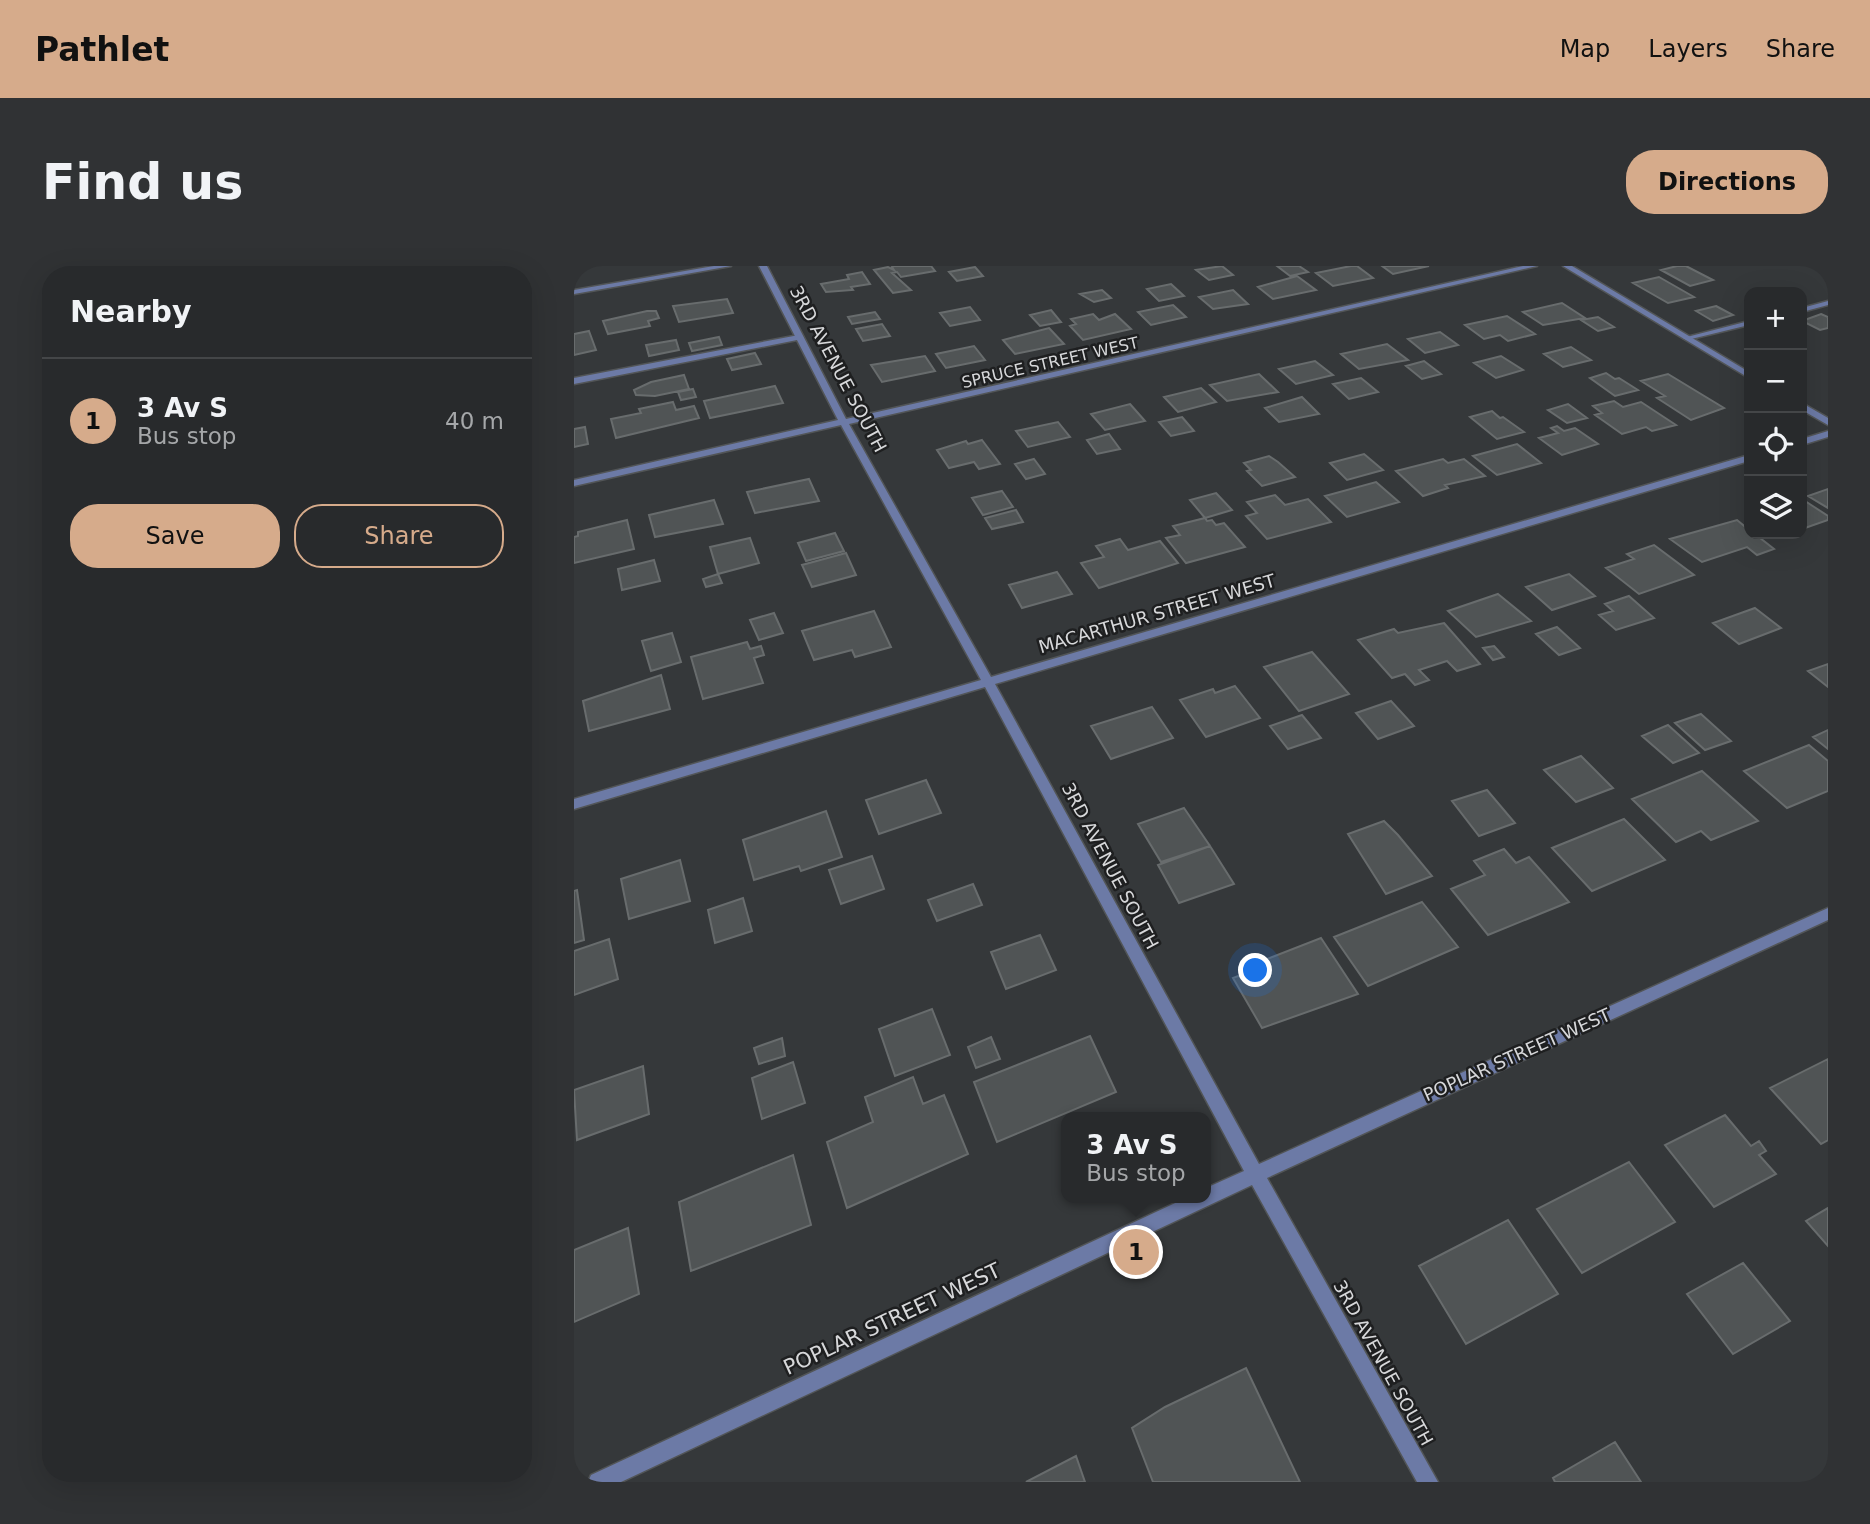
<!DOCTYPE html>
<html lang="en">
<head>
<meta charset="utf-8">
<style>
	body { margin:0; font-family:"DejaVu Sans",sans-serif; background:#303234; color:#f1f3f6 }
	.controls { position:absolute; right:21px; top:21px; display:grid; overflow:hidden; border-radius:14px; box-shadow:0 7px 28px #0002 }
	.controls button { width:63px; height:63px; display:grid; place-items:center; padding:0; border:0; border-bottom:2px solid #444648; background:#282a2c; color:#f1f3f6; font:35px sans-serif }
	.you { position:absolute; left:682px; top:705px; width:24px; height:24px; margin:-18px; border:5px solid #fff; border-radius:50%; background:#1a73e8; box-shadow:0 0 0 10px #1a73e833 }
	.badge { display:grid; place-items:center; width:46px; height:46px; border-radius:50%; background:#d6ab8b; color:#111; font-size:23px; font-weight:700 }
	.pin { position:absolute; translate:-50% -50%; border:4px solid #fff; box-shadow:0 2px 7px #0006 }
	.popup { position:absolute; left:487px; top:846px; width:150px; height:91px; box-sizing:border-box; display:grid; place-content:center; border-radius:14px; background:#282a2c; filter:drop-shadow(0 2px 5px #0005); font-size:23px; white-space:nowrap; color:#a5a7a9 }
	.popup b { font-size:26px; color:#f1f3f6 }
	.popup::after { content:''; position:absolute; left:50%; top:100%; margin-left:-14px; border:14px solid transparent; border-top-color:#282a2c }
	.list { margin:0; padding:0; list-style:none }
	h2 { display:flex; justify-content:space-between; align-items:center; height:91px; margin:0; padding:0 28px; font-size:30px }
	h2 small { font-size:23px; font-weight:400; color:#a5a7a9 }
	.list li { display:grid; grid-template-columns:46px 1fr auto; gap:21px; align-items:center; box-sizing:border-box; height:126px; padding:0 28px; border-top:2px solid #444648 }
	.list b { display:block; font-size:26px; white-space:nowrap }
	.list p { margin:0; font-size:23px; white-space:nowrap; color:#a5a7a9 }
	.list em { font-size:23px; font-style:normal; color:#a5a7a9 }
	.actions { display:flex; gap:14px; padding:21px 28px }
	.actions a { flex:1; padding:16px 0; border:2px solid #d6ab8b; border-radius:28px; text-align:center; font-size:24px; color:#d6ab8b }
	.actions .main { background:#d6ab8b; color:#111 }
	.icon { flex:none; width:38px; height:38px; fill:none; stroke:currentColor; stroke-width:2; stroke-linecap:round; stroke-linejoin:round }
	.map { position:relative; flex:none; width:1254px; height:1216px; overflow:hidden; border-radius:28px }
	header { display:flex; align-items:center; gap:42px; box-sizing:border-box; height:98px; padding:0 35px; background:#d6ab8b; color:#111 }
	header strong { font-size:33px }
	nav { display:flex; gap:38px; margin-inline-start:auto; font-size:24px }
	.intro { display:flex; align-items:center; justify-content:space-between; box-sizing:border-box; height:168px; padding:0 42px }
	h1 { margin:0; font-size:49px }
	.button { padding:18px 32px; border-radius:28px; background:#d6ab8b; color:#111; font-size:24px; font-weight:700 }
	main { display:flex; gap:42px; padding:0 42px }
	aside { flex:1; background:#282a2c; border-radius:28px; box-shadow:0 7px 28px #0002 }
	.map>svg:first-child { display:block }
</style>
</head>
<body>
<header>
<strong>Pathlet</strong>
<nav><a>Map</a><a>Layers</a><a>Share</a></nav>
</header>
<div class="intro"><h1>Find us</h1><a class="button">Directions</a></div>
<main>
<aside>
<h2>Nearby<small></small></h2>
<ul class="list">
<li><span class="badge">1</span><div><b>3 Av S</b><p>Bus stop</p></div><em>40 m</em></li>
</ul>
<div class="actions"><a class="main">Save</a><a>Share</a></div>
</aside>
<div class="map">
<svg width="1254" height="1216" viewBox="0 0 1254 1216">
	<rect width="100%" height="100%" fill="#35383a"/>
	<path fill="#505455" stroke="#686c6d" stroke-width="2" d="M357 0 361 5 327 11 323 6 318 7 337 24 319 27 300 4 314 1 320 4 318 1 320 0Z
		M648 0 659 9 635 14 622 4Z
		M703 0H725L734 6 716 10Z
		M777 0H783L799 12 759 20 742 7Z
		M808 0H855L819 8Z
		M1103 0H1112L1139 14 1116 20 1087 4Z
		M401 1 409 10 383 15 375 6Z
		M288 6 296 18 277 21 279 24 252 26 247 18 275 13 273 9Z
		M723 10 742 24 699 33 684 21Z
		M1085 11 1120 31 1094 37 1059 17Z
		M597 18 610 30 585 35 573 23Z
		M528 24 537 32 520 36 506 28Z
		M659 24 674 38 639 43 625 31Z
		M153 33 159 47 105 56 99 40Z
		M988 37 1011 52 969 59 949 46Z
		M599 39 612 51 577 59 564 46Z
		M1142 40 1159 49 1139 55 1122 45Z
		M396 41 406 54 376 60 366 47Z
		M477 44 487 56 466 60 456 49Z
		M73 45H82L85 52 74 55 76 60 34 68 29 55Z
		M301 46 306 53 278 58 274 51Z
		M519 48 525 54 541 48 557 63 509 74 496 60 502 58 497 53Z
		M1247 48 1254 51V62L1246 64 1228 55Z
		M933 50 961 68 934 75 926 69 910 73 891 59Z
		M1024 51 1040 61 1024 65 1007 54Z
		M308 58 316 70 289 75 282 63Z
		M475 62 490 78 441 88 429 74Z
		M15 65 22 84 0 89V68Z
		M866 66 884 79 851 87 834 73Z
		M145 71 148 79 118 85 115 77Z
		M102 74 105 84 75 90 72 79Z
		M813 78 834 94 785 103 767 88Z
		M400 80 411 94 372 102 362 88Z
		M997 81 1017 94 989 101 970 88Z
		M181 87 187 98 158 104 153 93Z
		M351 90 361 105 308 116 297 99Z
		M927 90 949 104 922 112 900 97Z
		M741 95 759 109 722 118 705 103Z
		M850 95 867 108 848 113 832 100Z
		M1032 107 1041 113 1045 112 1064 124 1041 130 1016 112Z
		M685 108 704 126 653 135 636 119Z
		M1094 108 1150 142 1117 154 1083 132 1091 130 1067 115Z
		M110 109 115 123 81 130 62 129 60 124 77 116Z
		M787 112 804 126 775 133 759 118Z
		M201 120 209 137 136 152 130 135Z
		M627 122 642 136 604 146 590 131Z
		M119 123 122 131 107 134 104 126Z
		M728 131 745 148 705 156 691 142Z
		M1040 135 1049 141 1067 136 1102 159 1078 165 1072 161 1048 168 1021 149 1028 147 1019 140Z
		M99 136 102 144 120 140 125 152 42 172 37 153 67 147 65 143Z
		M556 138 571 155 531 164 517 148Z
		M994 138 1013 152 993 157 974 144Z
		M918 145 926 152 929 151 950 166 923 173 896 151Z
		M608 151 620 165 597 170 585 156Z
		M484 156 496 171 454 181 442 165Z
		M983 160 990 165 1001 162 1024 178 988 189 965 172 984 167 977 162Z
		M11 161 14 178 0 181V163Z
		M535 168 546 183 523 188 513 174Z
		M408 174 426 198 405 203 400 196 375 202 363 184 392 175 394 178Z
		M943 178 967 197 923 209 899 190Z
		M790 188 809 204 773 214 756 197Z
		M695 190 704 196 721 211 688 220 673 205 677 204 670 197Z
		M460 193 471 208 452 213 441 198Z
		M869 193 874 197 890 193 911 210 871 219 874 222 849 230 822 205Z
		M235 213 245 235 181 247 173 226Z
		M802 216 825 236 773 251 751 230Z
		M1254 223V242L1234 230Z
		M428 225 439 241 409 249 398 232Z
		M642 227 658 244 631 252 616 234Z
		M701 229 711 239 734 233 757 256 693 273 672 250 683 247 673 236Z
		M1228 233 1254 250V254L1228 263Z
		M140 234 149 258 81 271 75 249Z
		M442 244 449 256 418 263 411 252Z
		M631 252 633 255 638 254 642 259 650 257 671 281 612 297 592 272 606 269 599 260Z
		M53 254 60 283 0 297V271L4 270V266Z
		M1163 254 1175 264V268H1181L1200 283 1183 289 1173 281 1128 296 1096 273Z
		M261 267 270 285 232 295 224 277Z
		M176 272 185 297 144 308 136 281Z
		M546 273 554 284 586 275 604 297 525 322 507 297 530 291 522 280Z
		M1080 279 1120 309 1065 328 1032 302 1060 293 1053 288Z
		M272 287 282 309 238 321 228 299Z
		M80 294 86 315 48 324 44 303Z
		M483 306 498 328 448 342 435 319Z
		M144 308 148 317 132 321 129 313Z
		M995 308 1021 330 978 344 952 321Z
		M924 328 957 355 902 371 874 345Z
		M1055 330 1080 352 1042 364 1025 349 1039 345 1031 338Z
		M1181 342 1207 362 1165 378 1139 357Z
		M300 345 317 381 281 391 278 384 240 394 228 365Z
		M200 347 209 367 185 374 176 354Z
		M870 357 906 398 883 405 873 395 845 404 855 414 841 419 831 408 818 412 784 374 820 363 824 367Z
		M983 361 1006 382 985 389 962 368Z
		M98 367 107 396 77 405 68 375Z
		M173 376 176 383 187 380 190 389 180 392 189 417 129 433 117 391Z
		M920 380 930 391 919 394 909 382Z
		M738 386 775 428 725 445 690 401Z
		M1254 398V421L1234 405Z
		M87 409 96 443 15 465 9 435Z
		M661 420 686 452 632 471 606 434 639 423 641 427Z
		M817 435 840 460 804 473 782 447Z
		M578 441 599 472 537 493 517 460Z
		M1127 448 1157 475 1131 484 1101 457Z
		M728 449 747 472 714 483 696 460Z
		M1094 459 1125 487 1099 497 1068 470Z
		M1254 464V483L1239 471Z
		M1235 479 1254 495V525L1213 542 1170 505Z
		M1007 490 1039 522 1002 536 970 504Z
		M1128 505 1184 555 1137 574 1127 565 1102 576 1058 533Z
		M352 514 367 547 305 568 292 534Z
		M913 524 941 557 905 570 878 535Z
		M610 542 636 580 587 596 564 558Z
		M252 545 268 591 227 605 225 600 180 614 169 574Z
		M1050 553 1091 594 1018 625 978 582Z
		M810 555 824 569 858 610 812 628 774 568Z
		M636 580 660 618 605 637 584 599Z
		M930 583 942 597 955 591 995 636 914 669 877 623 911 609 900 595Z
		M298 590 310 623 267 638 255 604Z
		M106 594 116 635 55 653 47 613Z
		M399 618 408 639 363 655 354 634Z
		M3 624 10 674 0 677V625Z
		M169 632 178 665 141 677 134 644Z
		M848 636 884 681 794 720 760 671Z
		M466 669 482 704 432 723 417 686Z
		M747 672 784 728 688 762 659 712 696 698 693 693Z
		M35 673 44 713 0 729V685Z
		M358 743 376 789 321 810 305 763Z
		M516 770 542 826 423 876 400 816Z
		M417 771 426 793 402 802 394 781Z
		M208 772 211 790 185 798 180 782Z
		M1254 793V874L1247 878 1196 822Z
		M219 796 231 837 188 853 178 812Z
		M69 800 75 848 3 874 0 824Z
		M339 811 349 838 370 829 394 888 273 942 253 876 299 856 291 831Z
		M1151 849 1177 880 1185 875 1192 885 1185 889 1202 908 1140 941 1091 879Z
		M219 889 237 959 117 1005 105 936Z
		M1055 896 1101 956 1008 1007 963 943Z
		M1254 942V980L1232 955Z
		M934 954 984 1028 892 1078 845 1000Z
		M54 962 65 1028 0 1056V984Z
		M1169 997 1216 1055 1159 1088 1113 1028Z
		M672 1102 726 1216H579L558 1162 591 1141Z
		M1041 1176 1067 1216H981L979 1212Z
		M502 1190 511 1216H452Z"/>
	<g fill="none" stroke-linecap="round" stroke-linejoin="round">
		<g stroke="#525557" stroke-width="3">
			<path id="service" d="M1254 35V39L1228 46V42Z
				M1175 55V59L1113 74 1109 72Z
				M225 69 229 71 228 73 0 118V112Z"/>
		</g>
		<g stroke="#525557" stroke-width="3">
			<path id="minor" d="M140 0H157L0 28V24Z
				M185 0H193L272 153 949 0H963L275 158 417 411 1175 189V195L421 418 685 898 1254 642V654L693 912 864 1216H843L678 919 47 1216H14L17 1209 612 932H632V922L670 905 411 421 0 543V533L407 414 267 159 0 220V214L264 154Z
				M989 0H998L1175 106V112Z
				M1228 137 1254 152V159L1228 144Z
				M1254 165V171L1228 179V173Z"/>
		</g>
		<use href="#service" fill="#6c7aa6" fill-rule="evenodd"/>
		<use href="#minor" fill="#6c7aa6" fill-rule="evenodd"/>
	</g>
	<g text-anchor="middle" stroke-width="5" stroke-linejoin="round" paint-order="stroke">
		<g font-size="16" fill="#d7d8da" stroke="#1e1f20">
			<text transform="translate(476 96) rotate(-13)" y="6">SPRUCE STREET WEST</text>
		</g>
		<g font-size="18" fill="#d7d8da" stroke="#1e1f20">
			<text transform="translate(264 103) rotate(62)" y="6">3RD AVENUE SOUTH</text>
			<text transform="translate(583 348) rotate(-16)" y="6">MACARTHUR STREET WEST</text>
			<text transform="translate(536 600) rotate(62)" y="6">3RD AVENUE SOUTH</text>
			<text transform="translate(943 789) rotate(-24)" y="6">POPLAR STREET WEST</text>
			<text transform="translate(809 1097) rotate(61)" y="6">3RD AVENUE SOUTH</text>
		</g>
		<g font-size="21" fill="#d7d8da" stroke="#1e1f20">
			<text transform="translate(318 1053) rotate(-25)" y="7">POPLAR STREET WEST</text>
		</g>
	</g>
</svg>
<div class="controls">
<button>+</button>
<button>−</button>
<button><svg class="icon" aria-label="locate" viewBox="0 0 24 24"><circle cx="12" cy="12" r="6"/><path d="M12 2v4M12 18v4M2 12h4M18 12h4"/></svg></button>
<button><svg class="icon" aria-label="layers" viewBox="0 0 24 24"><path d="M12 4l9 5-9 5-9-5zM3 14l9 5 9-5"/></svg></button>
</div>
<div class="you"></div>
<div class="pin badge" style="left:562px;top:986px">1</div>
<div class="popup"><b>3 Av S</b>Bus stop</div>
</div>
</main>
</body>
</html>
